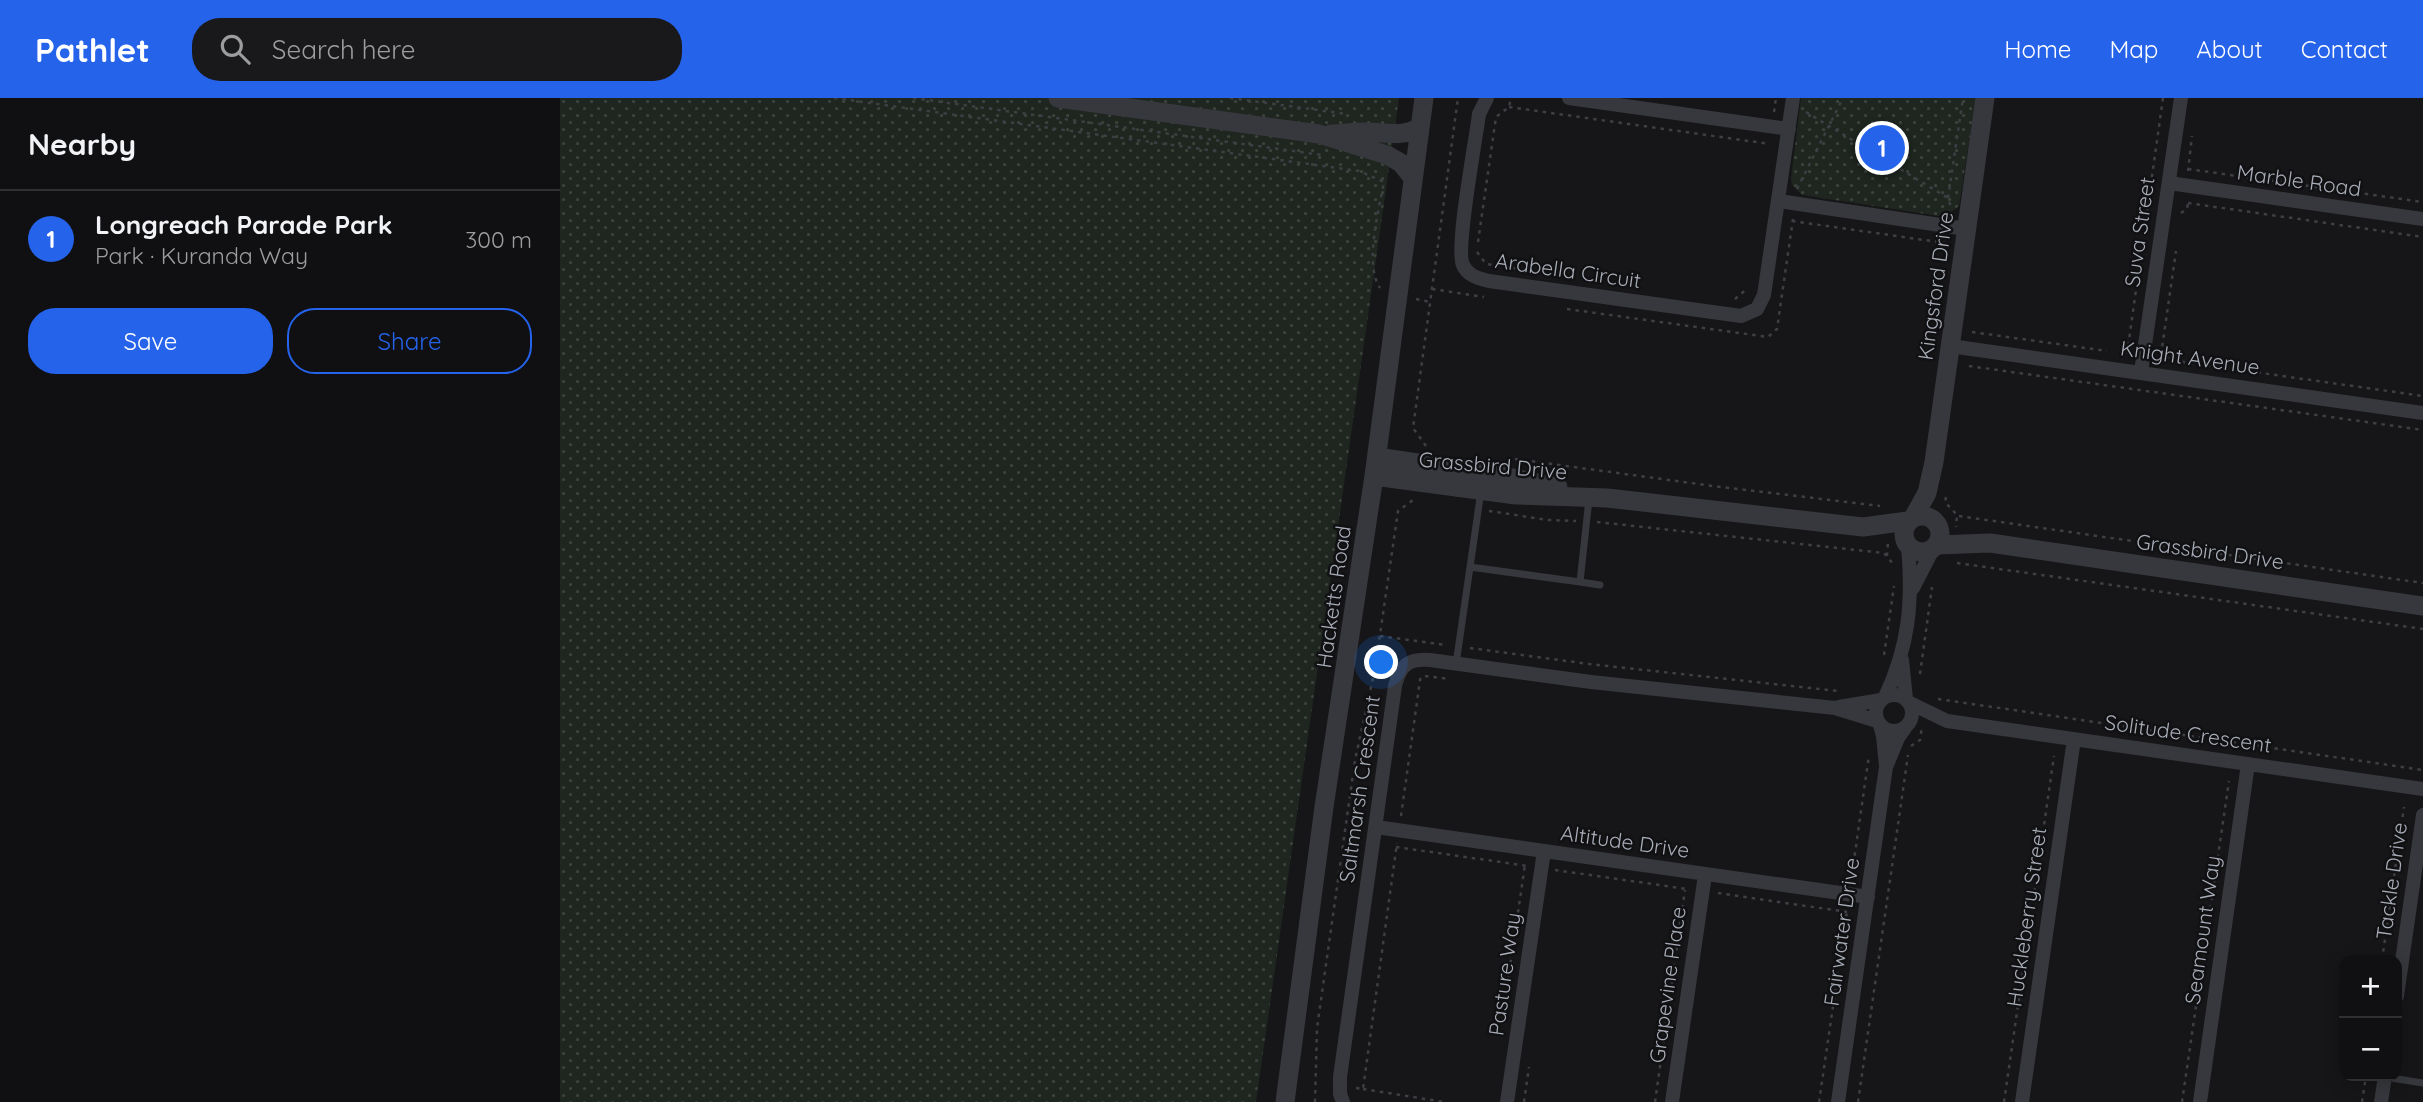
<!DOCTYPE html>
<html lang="en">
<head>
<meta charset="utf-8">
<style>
	body { margin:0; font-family:Quicksand,sans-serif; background:#19191b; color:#f1f3f6 }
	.controls { position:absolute; right:21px; bottom:21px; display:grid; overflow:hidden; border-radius:14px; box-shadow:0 4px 18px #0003 }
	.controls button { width:63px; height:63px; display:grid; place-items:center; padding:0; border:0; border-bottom:2px solid #303032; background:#101012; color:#f1f3f6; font:35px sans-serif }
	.you { position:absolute; left:822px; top:565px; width:24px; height:24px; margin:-18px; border:5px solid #fff; border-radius:50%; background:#1a73e8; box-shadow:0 0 0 10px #1a73e833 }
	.badge { display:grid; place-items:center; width:46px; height:46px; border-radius:50%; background:#2563eb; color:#fff; font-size:23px; font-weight:700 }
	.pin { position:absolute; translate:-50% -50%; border:4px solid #fff; box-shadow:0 2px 7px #0006 }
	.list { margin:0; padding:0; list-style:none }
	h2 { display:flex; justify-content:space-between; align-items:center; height:91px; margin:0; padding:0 28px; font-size:30px }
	h2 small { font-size:23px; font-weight:400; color:#9c9d9f }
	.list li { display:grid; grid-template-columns:46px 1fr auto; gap:21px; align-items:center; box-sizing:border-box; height:98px; padding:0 28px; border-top:2px solid #303032 }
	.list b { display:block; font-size:26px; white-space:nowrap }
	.list p { margin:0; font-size:23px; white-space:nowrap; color:#9c9d9f }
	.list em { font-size:23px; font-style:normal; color:#9c9d9f }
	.actions { display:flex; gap:14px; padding:21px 28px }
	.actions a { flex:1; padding:16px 0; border:2px solid #2563eb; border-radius:28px; text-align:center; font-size:24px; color:#2563eb }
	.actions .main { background:#2563eb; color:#fff }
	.icon { flex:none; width:38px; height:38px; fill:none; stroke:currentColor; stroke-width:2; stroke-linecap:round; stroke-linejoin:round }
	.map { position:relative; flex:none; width:1863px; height:1004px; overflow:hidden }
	header { display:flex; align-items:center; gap:42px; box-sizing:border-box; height:98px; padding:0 35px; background:#2563eb; color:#fff }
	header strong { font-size:33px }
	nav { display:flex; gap:38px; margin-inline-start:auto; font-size:24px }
	.search { width:490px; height:63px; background:#19191b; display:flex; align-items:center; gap:18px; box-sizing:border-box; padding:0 24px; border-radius:28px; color:#9c9d9f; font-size:26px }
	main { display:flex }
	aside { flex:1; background:#101012 }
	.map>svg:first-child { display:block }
</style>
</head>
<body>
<header>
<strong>Pathlet</strong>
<div class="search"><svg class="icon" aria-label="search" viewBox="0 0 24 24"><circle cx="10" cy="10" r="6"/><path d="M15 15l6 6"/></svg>Search here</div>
<nav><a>Home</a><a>Map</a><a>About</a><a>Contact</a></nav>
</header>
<main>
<aside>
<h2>Nearby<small></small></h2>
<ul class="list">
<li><span class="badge">1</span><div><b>Longreach Parade Park</b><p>Park · Kuranda Way</p></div><em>300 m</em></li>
</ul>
<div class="actions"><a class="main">Save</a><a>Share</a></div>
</aside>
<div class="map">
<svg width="1863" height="1004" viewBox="0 0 1863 1004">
	<defs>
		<pattern id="grass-dots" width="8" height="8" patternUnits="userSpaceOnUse" patternTransform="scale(1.75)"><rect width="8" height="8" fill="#1e261f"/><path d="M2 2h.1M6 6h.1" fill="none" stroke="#3c433d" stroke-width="1.8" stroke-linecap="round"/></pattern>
	</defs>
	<rect width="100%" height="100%" fill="#161618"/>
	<path fill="url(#grass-dots)" d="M0 0H839L696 1004H0Z
		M1241 0H1416L1399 108 1390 115 1379 118 1242 97 1232 87 1231 80Z"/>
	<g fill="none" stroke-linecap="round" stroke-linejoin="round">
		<path stroke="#3d3f44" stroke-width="2.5" stroke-dasharray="3.5 5" stroke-linecap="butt" d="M274 0 799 73 824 84C819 111 804 167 820 190
			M353 0 762 57
			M670 0 787 16
			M949 9 1210 46
			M1214 14 1216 0
			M1246 14 1388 100 1391 109
			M1628 71 1863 104
			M1628 73 1632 38
			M1237 91 1283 0
			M1388 100 1403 0
			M1628 105 1863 139
			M1621 115 1627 111 1628 104
			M1232 123 1385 145
			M918 144 936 19 949 9 951 0
			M917 154 926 166 968 172
			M872 191 924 199
			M856 201 870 204
			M1175 201 1188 190
			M1007 211 1208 239 1217 231 1233 121
			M1412 234 1547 253
			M1567 256 1603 0
			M1599 256H1605L1610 262 1863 298
			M1605 256 1602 250 1616 153
			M1409 268 1863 332
			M866 348 853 330 898 0
			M955 361 1153 388 1320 408
			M1386 399 1385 404 1397 417 1396 429
			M929 413 988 422 1016 423
			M1399 418 1863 485
			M1037 424 1324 455 1334 467
			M1327 458 1328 444
			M1397 465 1863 531
			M820 538 886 547
			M910 550 1029 566 1278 593
			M1324 557 1334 488
			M1360 576 1372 489
			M865 578 889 581
			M1378 601 1863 672
			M1351 648 1360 642 1362 628
			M841 718 861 575
			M836 749 968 768
			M995 772 1127 791
			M1291 783 1309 657
			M1158 795 1287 814
			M1822 862 1844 709
			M948 882 965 767
			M796 990 803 991 837 745
			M803 991 884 1004
			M755 1004 757 930 795 662 815 571 838 413 853 402
			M964 1004 969 969
			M1095 1004 1125 792
			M1259 1004 1287 813
			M1298 1004 1348 657
			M1444 1004 1494 658
			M1622 1004 1669 683
			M1802 1004 1806 978"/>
		<path stroke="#37383d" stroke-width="7" d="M910 469 1020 484 1029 401
			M1020 484 1040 487
			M896 566 921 393
			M1825 979 1863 985"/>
		<path stroke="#37383d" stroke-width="14" d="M927 0 919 16C916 41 895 151 903 167 908 178 918 180 929 183L1181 218 1197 211 1204 197 1233 0
			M1009 0 1229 31
			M1609 85 1863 121
			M1219 103 1407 131
			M1390 248 1863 315
			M1581 274 1621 0
			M1353 490 1373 451
			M1342 562 1346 601
			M1316 615a18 18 0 1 1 36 0a18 18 0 1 1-36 0Z
			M1325 599C1349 548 1353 504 1348 448
			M1350 605 1387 623 1863 691
			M1279 609 1321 602
			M1320 627 1323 638 1326 668
			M816 729 1308 799
			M1837 898 1863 717
			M783 1004 780 996V979L835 588C840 567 849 560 870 562L1031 584 1275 610 1317 623
			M947 1004 984 753
			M1112 1004 1145 777
			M1278 1004 1326 669 1338 640 1345 630
			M1462 1004 1514 641
			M1640 1004 1688 666
			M1821 1004 1825 978"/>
		<path stroke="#37383d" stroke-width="19" d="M498 0 759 36 827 57 841 65 853 80
			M771 36C782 36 793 34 805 34 824 34 843 40 860 29
			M817 359 938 377 998 389
			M814 378 956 397 1047 400 1303 429 1348 423
			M1344 436a18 18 0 1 1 36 0a18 18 0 1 1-36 0Z
			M1353 420 1367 395 1374 364 1425 0
			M1377 447 1430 445 1863 508
			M725 1004 764 709 814 378 864 0"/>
	</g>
	<g text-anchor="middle" stroke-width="5" stroke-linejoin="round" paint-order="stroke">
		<g font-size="21" fill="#a8adb8" stroke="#111113">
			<text transform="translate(1739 83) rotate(8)" y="7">Marble Road</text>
			<text transform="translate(1580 134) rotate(-82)" y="7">Suva Street</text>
			<text transform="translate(1008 173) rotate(8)" y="7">Arabella Circuit</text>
			<text transform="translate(1376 188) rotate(-82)" y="7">Kingsford Drive</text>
			<text transform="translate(1630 260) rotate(8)" y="7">Knight Avenue</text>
			<text transform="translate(933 368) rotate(5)" y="7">Grassbird Drive</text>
			<text transform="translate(1650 454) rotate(8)" y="7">Grassbird Drive</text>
			<text transform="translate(774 499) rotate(-82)" y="7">Hacketts Road</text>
			<text transform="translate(1628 636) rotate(8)" y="7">Solitude Crescent</text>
			<text transform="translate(800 691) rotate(-82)" y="7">Saltmarsh Crescent</text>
			<text transform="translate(1065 744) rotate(8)" y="7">Altitude Drive</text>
			<text transform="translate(1832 783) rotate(-82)" y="7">Tackle Drive</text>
			<text transform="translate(1467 819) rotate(-82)" y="7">Huckleberry Street</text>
			<text transform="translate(1643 832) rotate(-82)" y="7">Seamount Way</text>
			<text transform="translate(1282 834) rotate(-82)" y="7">Fairwater Drive</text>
			<text transform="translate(945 876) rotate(-82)" y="7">Pasture Way</text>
			<text transform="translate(1108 887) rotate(-82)" y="7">Grapevine Place</text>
		</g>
	</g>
</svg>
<div class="controls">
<button>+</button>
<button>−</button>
</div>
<div class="you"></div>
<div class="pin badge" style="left:1322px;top:50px">1</div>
</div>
</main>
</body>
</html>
